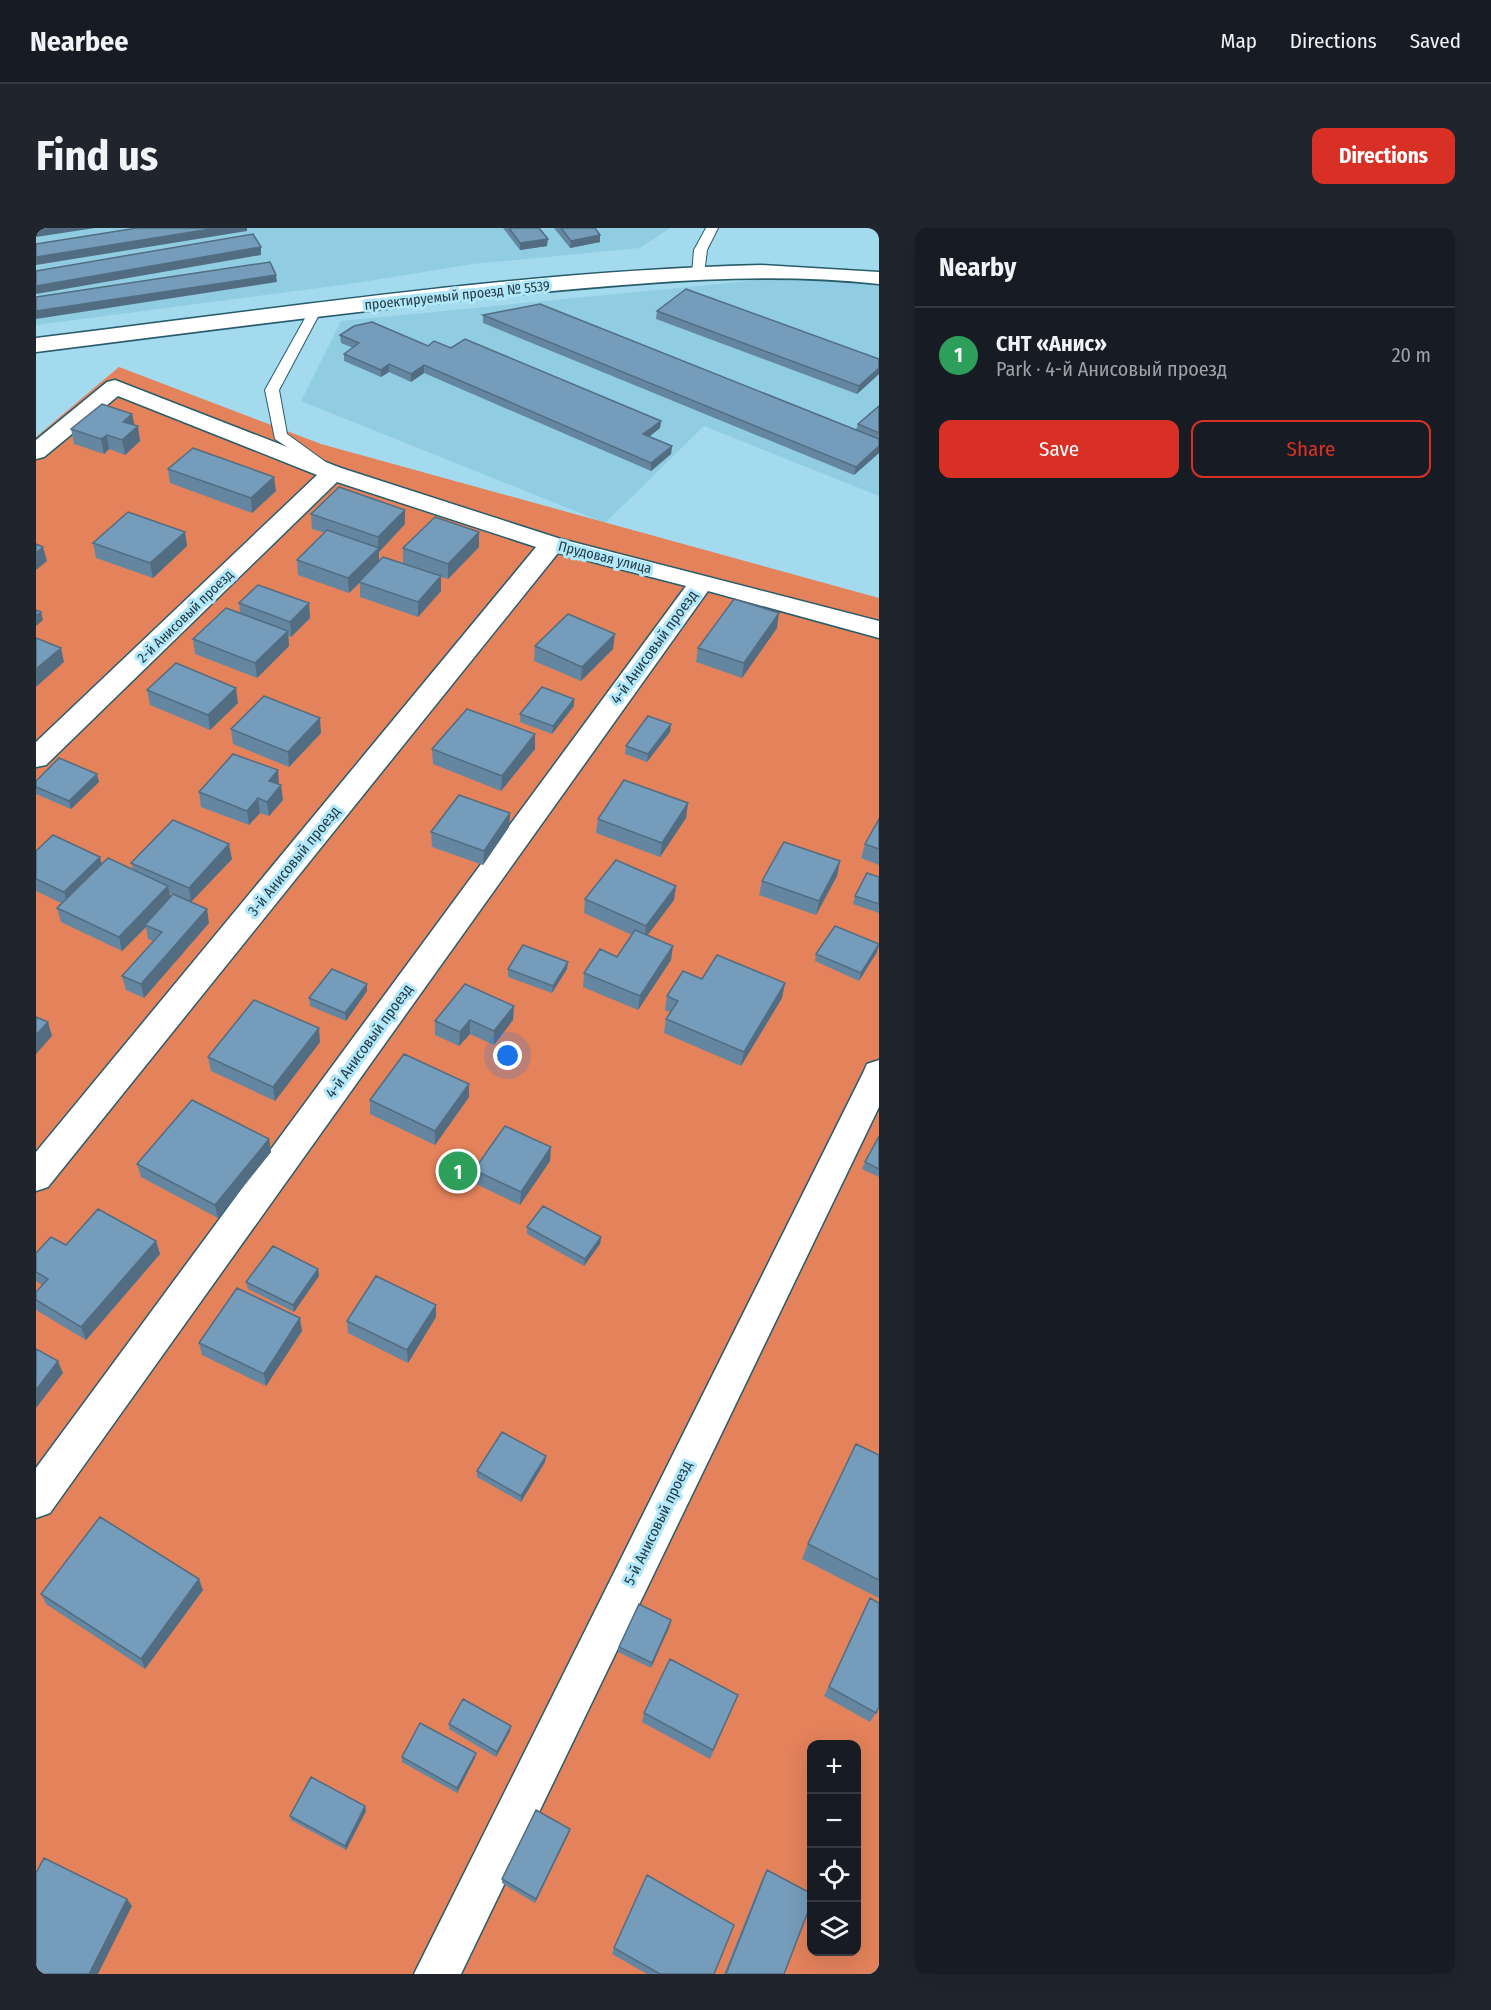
<!DOCTYPE html>
<html lang="en">
<head>
<meta charset="utf-8">
<style>
	body { margin:0; font-family:"Fira Sans Condensed",sans-serif; background:#20242c; color:#f1f3f6 }
	.controls { position:absolute; right:18px; bottom:18px; display:grid; overflow:hidden; border-radius:12px; box-shadow:0 6px 24px #0002 }
	.controls button { width:54px; height:54px; display:grid; place-items:center; padding:0; border:0; border-bottom:2px solid #363941; background:#171b24; color:#f1f3f6; font:30px sans-serif }
	.you { position:absolute; left:472px; top:828px; width:21px; height:21px; margin:-15px; border:4px solid #fff; border-radius:50%; background:#1a73e8; box-shadow:0 0 0 9px #1a73e833 }
	.badge { display:grid; place-items:center; width:39px; height:39px; border-radius:50%; background:#d93025; color:#fff; font-size:20px; font-weight:700 }
	.pin { position:absolute; translate:-50% -50%; border:3px solid #fff; box-shadow:0 2px 6px #0006 }
	.list { margin:0; padding:0; list-style:none }
	h2 { display:flex; justify-content:space-between; align-items:center; height:78px; margin:0; padding:0 24px; font-size:26px }
	h2 small { font-size:20px; font-weight:400; color:#9ea1a6 }
	.list li { display:grid; grid-template-columns:39px 1fr auto; gap:18px; align-items:center; box-sizing:border-box; height:96px; padding:0 24px; border-top:2px solid #363941 }
	.list b { display:block; font-size:22px; white-space:nowrap }
	.list p { margin:0; font-size:20px; white-space:nowrap; color:#9ea1a6 }
	.list em { font-size:20px; font-style:normal; color:#9ea1a6 }
	.actions { display:flex; gap:12px; padding:18px 24px }
	.actions a { flex:1; padding:14px 0; border:2px solid #d93025; border-radius:12px; text-align:center; font-size:21px; color:#d93025 }
	.actions .main { background:#d93025; color:#fff }
	.icon { flex:none; width:33px; height:33px; fill:none; stroke:currentColor; stroke-width:2; stroke-linecap:round; stroke-linejoin:round }
	.map { position:relative; flex:none; width:843px; height:1746px; overflow:hidden; border-radius:12px }
	header { display:flex; align-items:center; gap:36px; box-sizing:border-box; height:84px; padding:0 30px; background:#171b24; border-bottom:2px solid #363941 }
	header strong { font-size:28px }
	nav { display:flex; gap:33px; margin-inline-start:auto; font-size:21px }
	.intro { display:flex; align-items:center; justify-content:space-between; box-sizing:border-box; height:144px; padding:0 36px }
	h1 { margin:0; font-size:42px }
	.button { padding:15px 27px; border-radius:12px; background:#d93025; color:#fff; font-size:21px; font-weight:700 }
	main { display:flex; gap:36px; padding:0 36px }
	aside { flex:1; background:#171b24; border-radius:12px; box-shadow:0 6px 24px #0002 }
	.map>svg:first-child { display:block }
</style>
</head>
<body>
<header>
<strong>Nearbee</strong>
<nav><a>Map</a><a>Directions</a><a>Saved</a></nav>
</header>
<div class="intro"><h1>Find us</h1><a class="button">Directions</a></div>
<main>
<div class="map">
<svg width="843" height="1746" viewBox="0 0 843 1746">
	<rect width="100%" height="100%" fill="#a4daed"/>
	<path fill="#90cde2" d="M0 0H634L604 20 437 36 313 56 0 97Z
		M753 49 843 57V268L668 198 569 295 265 173 305 93Z"/>
	<path fill="#e3825b" fill-rule="evenodd" d="M83 139 285 216 843 370V1746H0V209ZM776 1516H820V1724H776Z"/>
	<g fill="none" stroke-linecap="round" stroke-linejoin="round">
		<g stroke="#285c6c" stroke-width="2">
			<path id="lane" d="M670 0H682L671 22 668 46 662 50 656 46 658 22Z
				M279 79 285 83 243 162 251 206 291 235V241L286 242 239 211 229 162 273 83Z"/>
		</g>
		<g stroke="#285c6c" stroke-width="3">
			<path id="street" d="M79 152 305 240 525 311 843 393V410L672 363 14 1285 0 1290V1240L650 358 522 325 12 959 0 963V924L500 319 301 254 10 537 0 539V514L281 247 82 168 8 229 0 231V212L71 154Z
				M843 832V879L425 1746H378L827 845 831 836Z"/>
		</g>
		<g stroke="#285c6c" stroke-width="3">
			<path id="secondary" d="M725 37 843 44V56C724 43 605 55 486 66 324 82 162 104 0 124V110C240 81 482 43 725 37Z"/>
		</g>
		<use href="#lane" fill="#fff" fill-rule="evenodd"/>
		<use href="#street" fill="#fff" fill-rule="evenodd"/>
		<use href="#secondary" fill="#fff" fill-rule="evenodd"/>
	</g>
	<path fill="#6586a0" d="M467 0H503L511 18 484 22Z
		M518 0H559L564 7V14L534 20Z
		M621 83 843 131V146L821 166 620 91Z
		M447 87 820 202 822 196 843 178V225L818 247 447 95Z
		M304 107 415 120 625 193 624 200 613 209 636 218 635 226 615 243 388 145 375 154 353 144 345 149 308 133V126L317 120 305 115Z
		M96 186 98 197 104 213 89 227 73 221 68 226 38 216 35 201Z
		M132 241 240 263 216 285 134 255Z
		M369 282V296L343 324V333L389 343 367 335V320L443 319 412 351 405 349V363L382 389 324 369V355L313 365 262 347 261 332 289 305 276 301 275 286Z
		M149 304 151 318 117 350 60 330 57 315Z
		M203 375H273L274 390 255 409 252 408 253 418 221 450 159 426 157 411 204 385Z
		M741 400 706 450 660 434 662 420Z
		M499 418 577 421 545 453 498 433Z
		M111 462 202 475 174 502 114 477Z
		M538 471V478L516 506 484 494V486Z
		M635 496 634 504 611 534 589 526 590 518Z
		M195 501 285 505 253 539 197 516Z
		M396 521H499L465 563 397 536Z
		M0 553 63 554 35 581 0 566Z
		M163 564 247 572 233 588 224 585 213 597 165 579Z
		M652 575 650 590 624 629 560 605 562 591Z
		M474 585 473 599 447 637 396 619 395 604Z
		M843 591V637L825 630 829 616Z
		M0 623 64 629 66 636 97 641 95 635 196 631 155 674 134 665 135 669 173 695 108 770 90 762 86 748 117 713 112 711 110 699 86 723 25 694 21 680 25 675 0 663Z
		M804 633 801 648 780 687 723 667 726 653Z
		M843 649V685L817 676 819 668Z
		M640 658 638 672 611 707 635 732 602 782 547 759 548 745 581 729 596 707 548 685 549 671Z
		M841 724 823 753 779 733 780 726Z
		M472 741H531L516 765 472 749Z
		M666 751 749 755 746 770 705 838 628 805 630 791 634 784 629 782 631 768Z
		M331 763 310 793 274 778 273 770Z
		M478 778 477 792 458 817 434 806 423 818 399 807V793Z
		M284 814 239 873 175 843 172 829Z
		M433 856V869L399 917 334 886V872Z
		M843 908V949L826 941 829 934Z
		M233 911 235 924 182 990 105 949 101 936Z
		M514 933 484 977 438 955V942Z
		M491 999 565 1009 564 1016 548 1038 491 1006Z
		M120 1013 124 1026 50 1112 0 1082V1064L6 1057 0 1053V1025L30 1017Z
		M282 1041 283 1048 258 1084 212 1061 210 1054Z
		M400 1077V1089L372 1135 312 1105 311 1093Z
		M266 1103 230 1158 166 1127 163 1115Z
		M843 1227V1370L766 1331 772 1316Z
		M510 1228 509 1234 485 1274 441 1249V1243Z
		M167 1362 109 1441 10 1376 5 1366Z
		M834 1370 840 1485 834 1494 788 1468Z
		M635 1392 615 1440 582 1424 583 1419Z
		M702 1467 674 1531 606 1494 608 1485Z
		M413 1496 474 1503 460 1529 413 1501Z
		M440 1525 439 1530 421 1565 366 1534V1529Z
		M329 1578 330 1583 310 1622 255 1592 254 1588Z
		M533 1605 499 1675 466 1655V1651Z
		M731 1642 748 1746H688L727 1649Z
		M578 1720 678 1746H611L576 1726Z"/>
	<path fill="#526d82" d="M10 0H59L0 9V2Z
		M181 0H211V3L0 37V29Z
		M564 7V14L534 20 535 13Z
		M512 11 511 18 484 22V15Z
		M225 19V27L0 66V58Z
		M240 47 241 54 0 91V83Z
		M353 136V144L345 149V142Z
		M388 137V145L375 154V146Z
		M843 140V146L821 166 823 158Z
		M96 186 99 200 87 194Z
		M625 193 624 200 606 214 607 206Z
		M102 198 104 213 89 227 86 212Z
		M71 207 73 221 68 226 65 211Z
		M636 218 635 226 615 243V235Z
		M843 218V225L818 247 820 239Z
		M238 249 240 263 216 285 215 270Z
		M369 282V296L343 324V334L313 365 312 350 342 320V309Z
		M149 304 151 318 117 350 114 335Z
		M443 304V319L412 351V336Z
		M7 319 11 333 0 342V325Z
		M405 348V363L382 389V374Z
		M273 375 274 390 255 409 254 394Z
		M5 384 7 392 0 398V388Z
		M743 385 741 400 706 450 708 435Z
		M252 403 253 418 221 450 219 435Z
		M579 406 577 421 545 453 546 439Z
		M25 420 28 434 0 459V441Z
		M200 460 202 475 174 502 172 487Z
		M538 471V478L516 506 517 498Z
		M284 490 285 505 253 539 252 524Z
		M635 496 634 504 611 534 612 526Z
		M499 506V521L465 563 466 548Z
		M242 542 243 557 233 553Z
		M61 546 63 554 35 581 33 573Z
		M245 557 247 572 233 588 231 574Z
		M222 570 224 585 213 597 211 583Z
		M652 575 650 590 624 629 626 615Z
		M474 585 473 599 447 637 448 623Z
		M193 616 196 631 155 674 153 660Z
		M64 629 67 644 32 678 28 664Z
		M804 633 801 648 780 687 783 673Z
		M132 658 135 672 109 697 110 699 86 723 83 709Z
		M640 658 638 672 608 712 610 698Z
		M171 681 173 695 108 770 105 756Z
		M843 717 841 724 823 753 825 745Z
		M637 718 635 732 602 782 604 768Z
		M532 734 531 741 516 765 517 758Z
		M749 755 746 770 705 838 708 824Z
		M331 756V763L310 793 309 785Z
		M478 778 477 792 458 817V803Z
		M434 792V806L423 818 424 804Z
		M12 794 16 808 0 826V807Z
		M283 800 284 814 239 873 237 859Z
		M433 856V869L399 917V903Z
		M233 911 235 924 182 990 179 977Z
		M515 919 514 933 484 977 485 964Z
		M565 1009 564 1016 548 1038 549 1031Z
		M120 1013 124 1026 50 1112 45 1099Z
		M282 1041 283 1048 258 1084 257 1077Z
		M400 1077V1089L372 1135 371 1122Z
		M264 1090 266 1103 230 1158 228 1146Z
		M22 1133 27 1145 0 1180V1162Z
		M510 1228 509 1234 485 1274V1268Z
		M163 1351 167 1362 109 1441 105 1431Z
		M635 1392 634 1398 615 1440 616 1435Z
		M475 1498 474 1503 460 1529 461 1524Z
		M440 1525 439 1530 421 1565V1560Z
		M329 1578 330 1583 310 1622 309 1618Z
		M534 1601 533 1605 499 1675 500 1671Z
		M91 1671 96 1678 62 1746H53Z"/>
	<path fill="#759cba" stroke="#526d82" stroke-width="1.5" d="M101 0H181L0 29V16Z
		M473 0H503L512 11 484 15Z
		M525 0H559L564 7 535 13Z
		M217 6 225 19 0 58V43Z
		M234 34 240 47 0 83V69Z
		M650 61 843 131V140L823 158 621 83Z
		M504 76 843 211V218L820 239 447 87Z
		M336 94 392 118 398 113 415 120 429 111 625 193 607 206 636 218 615 235 388 137 375 146 353 136 345 142 308 126 323 115 304 107 318 98Z
		M66 176 96 186 87 194 102 198 86 212 71 207 65 211 35 201Z
		M843 178V205L822 196Z
		M157 220 238 249 215 270 132 241Z
		M303 259 369 282 342 309 275 286Z
		M92 284 149 304 114 335 57 315Z
		M399 289 443 304 412 336 367 320Z
		M291 302 343 320 312 350 261 332Z
		M0 316 7 319 0 325Z
		M347 329 405 348 382 374 323 354Z
		M222 357 273 375 254 394 203 375Z
		M698 371 743 385 708 435 662 420Z
		M190 380 252 403 219 435 157 411Z
		M0 382 5 384 0 388Z
		M532 386 579 406 546 439 499 418Z
		M0 410 25 420 0 441Z
		M140 435 200 460 172 487 111 462Z
		M506 459 538 471 517 498 484 486Z
		M228 468 284 490 252 524 195 501Z
		M431 481 499 506 466 548 396 521Z
		M612 488 635 496 612 526 590 518Z
		M197 526 242 542 233 553 245 557 231 574 222 570 211 583 163 564Z
		M23 530 61 546 33 573 0 559V553Z
		M588 552 652 575 626 615 562 591Z
		M423 567 474 585 448 623 395 604Z
		M843 591V621L829 616Z
		M137 592 193 616 153 660 95 635Z
		M17 607 64 629 28 664 0 651V623Z
		M748 614 804 633 783 673 726 653Z
		M72 630 132 658 83 709 21 680Z
		M580 632 640 658 610 698 549 671Z
		M831 645 843 649V676L819 668Z
		M137 666 171 681 105 756 86 748 126 704 109 697Z
		M799 698 843 716 825 745 780 726Z
		M599 702 637 718 604 768 548 745 564 721 581 729Z
		M487 717 532 734 517 758 472 741Z
		M681 727 749 755 708 824 630 791 642 773 631 768 647 743 666 751Z
		M296 741 331 756 309 785 273 770Z
		M429 756 478 778 458 803 434 792 424 804 399 793Z
		M218 772 283 800 237 859 172 829Z
		M0 789 12 794 0 807Z
		M368 826 433 856 399 903 334 872Z
		M156 872 233 911 179 977 101 936Z
		M469 898 515 919 485 964 438 942Z
		M843 908V941L829 934Z
		M507 978 565 1009 549 1031 491 999Z
		M62 981 120 1013 45 1099 0 1072V1064L12 1051 0 1044V1025L15 1009 30 1017Z
		M237 1018 282 1041 257 1077 210 1054Z
		M340 1048 400 1077 371 1122 311 1093Z
		M201 1060 264 1090 228 1146 163 1115Z
		M0 1121 22 1133 0 1162Z
		M466 1204 510 1228 485 1268 441 1243Z
		M820 1216 843 1227V1352L772 1316Z
		M64 1289 163 1351 105 1431 5 1366Z
		M834 1370 843 1375V1478L840 1485 793 1459Z
		M603 1376 635 1392 616 1435 583 1419Z
		M634 1431 702 1467 677 1522 608 1485Z
		M427 1471 475 1498 461 1524 413 1496Z
		M384 1495 440 1525 421 1560 366 1529Z
		M275 1549 329 1578 309 1618 254 1588Z
		M500 1582 534 1601 500 1671 466 1651Z
		M8 1630 91 1671 53 1746H6L0 1743V1645Z
		M731 1642 776 1666V1673L748 1746H690Z
		M611 1647 698 1697 678 1746H624L578 1720Z"/>
	<g text-anchor="middle" stroke-width="6" stroke-linejoin="round" paint-order="stroke">
		<g font-size="14" fill="#253b42" stroke="#b1e7fa">
			<text transform="translate(421 67) rotate(-6)" y="5">проектируемый проезд № 5539</text>
			<text transform="translate(569 329) rotate(14)" y="5">Прудовая улица</text>
			<text transform="translate(149 388) rotate(-44)" y="5">2-й Анисовый проезд</text>
		</g>
		<g font-size="15" fill="#253b42" stroke="#b1e7fa">
			<text transform="translate(618 419) rotate(-54)" y="5">4-й Анисовый проезд</text>
			<text transform="translate(258 633) rotate(-51)" y="5">3-й Анисовый проезд</text>
			<text transform="translate(333 813) rotate(-54)" y="5">4-й Анисовый проезд</text>
			<text transform="translate(622 1295) rotate(-64)" y="5">5-й Анисовый проезд</text>
		</g>
	</g>
</svg>
<div class="controls">
<button>+</button>
<button>−</button>
<button><svg class="icon" aria-label="locate" viewBox="0 0 24 24"><circle cx="12" cy="12" r="6"/><path d="M12 2v4M12 18v4M2 12h4M18 12h4"/></svg></button>
<button><svg class="icon" aria-label="layers" viewBox="0 0 24 24"><path d="M12 4l9 5-9 5-9-5zM3 14l9 5 9-5"/></svg></button>
</div>
<div class="you"></div>
<div class="pin badge" style="left:422px;top:943px;background:#2e9e5b">1</div>
</div>
<aside>
<h2>Nearby<small></small></h2>
<ul class="list">
<li><span class="badge" style="background:#2e9e5b">1</span><div><b>СНТ «Анис»</b><p>Park · 4-й Анисовый проезд</p></div><em>20 m</em></li>
</ul>
<div class="actions"><a class="main">Save</a><a>Share</a></div>
</aside>
</main>
</body>
</html>
